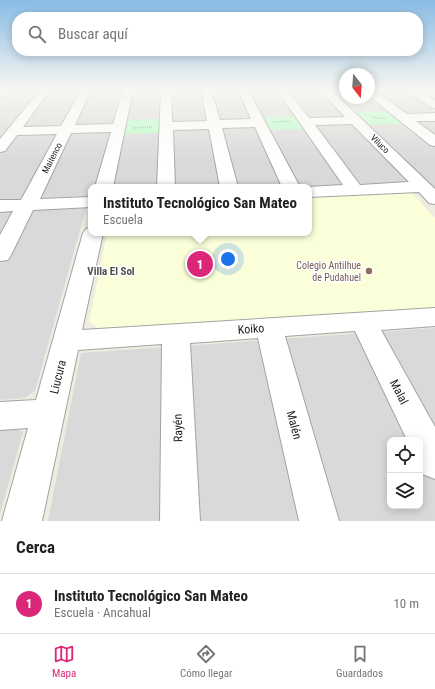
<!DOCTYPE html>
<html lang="es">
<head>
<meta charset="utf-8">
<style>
	body { margin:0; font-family:"Roboto Condensed",sans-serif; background:#f2f2f2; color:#222 }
	.controls { position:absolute; right:12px; bottom:12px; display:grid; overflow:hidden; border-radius:8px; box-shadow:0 2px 10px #0003 }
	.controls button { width:36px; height:36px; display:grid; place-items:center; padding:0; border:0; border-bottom:1px solid #e0e0e0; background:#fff; color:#222; font:20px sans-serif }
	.compass { position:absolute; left:339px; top:68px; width:36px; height:36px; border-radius:50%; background:#fff; box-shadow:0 2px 10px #0003; rotate:163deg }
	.you { position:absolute; left:228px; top:259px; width:14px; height:14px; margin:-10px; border:3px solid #fff; border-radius:50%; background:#1a73e8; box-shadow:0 0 0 6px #1a73e833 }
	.badge { display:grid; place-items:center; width:26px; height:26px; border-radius:50%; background:#db2777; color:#fff; font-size:13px; font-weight:700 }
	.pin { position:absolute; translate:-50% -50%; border:2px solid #fff; box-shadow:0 1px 4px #0006 }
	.popup { position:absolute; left:88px; top:184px; width:224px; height:52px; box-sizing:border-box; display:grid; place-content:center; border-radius:8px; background:#fff; filter:drop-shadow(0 1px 3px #0005); font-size:13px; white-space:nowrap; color:#767676 }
	.popup b { font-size:15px; color:#222 }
	.popup::after { content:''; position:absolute; left:50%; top:100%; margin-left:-8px; border:8px solid transparent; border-top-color:#fff }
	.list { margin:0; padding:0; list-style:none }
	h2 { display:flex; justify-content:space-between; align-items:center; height:52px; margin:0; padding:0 16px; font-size:17px }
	h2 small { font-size:13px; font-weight:400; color:#767676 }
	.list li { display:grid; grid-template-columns:26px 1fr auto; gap:12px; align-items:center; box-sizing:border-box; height:60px; padding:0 16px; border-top:1px solid #e0e0e0 }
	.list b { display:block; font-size:15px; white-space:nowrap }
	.list p { margin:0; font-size:13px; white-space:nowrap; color:#767676 }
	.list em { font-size:13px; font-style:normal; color:#767676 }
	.icon { flex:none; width:22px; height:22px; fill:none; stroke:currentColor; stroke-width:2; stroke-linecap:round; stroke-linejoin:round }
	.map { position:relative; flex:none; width:435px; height:521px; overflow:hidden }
	.search { position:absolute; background:#fff; box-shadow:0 2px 10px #0003; left:12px; right:12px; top:12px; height:44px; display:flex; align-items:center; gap:10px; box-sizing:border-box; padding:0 14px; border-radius:16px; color:#767676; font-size:15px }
	.sheet { height:112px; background:#fff }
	nav { display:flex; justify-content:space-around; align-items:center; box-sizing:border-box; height:56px; border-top:1px solid #e0e0e0; background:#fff; font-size:11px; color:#767676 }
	nav a { display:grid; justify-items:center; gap:2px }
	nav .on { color:#db2777 }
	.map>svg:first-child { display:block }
</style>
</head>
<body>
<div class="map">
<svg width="435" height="521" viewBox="0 0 435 521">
	<rect width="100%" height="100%" fill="#eeebe0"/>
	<path fill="#dad9d9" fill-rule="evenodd" d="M0 90H82L25 197 19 199 0 200Z
		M90 90H318L407 181 403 184 309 187H91V196L43 198 42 195Z
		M331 90H345V98H369V90H404L435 110V190Z
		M87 205 35 391 24 398 0 400V209Z
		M435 328V521H48L81 353ZM390 440H420V506H390Z
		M14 427 23 432 0 514V428Z"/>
	<path fill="#fbffd9" d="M411 192 435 218V310L321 317 98 328 89 322 107 233H309V197Z"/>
	<path fill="#b8fec5" d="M388 111 404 124 367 125 354 112Z
		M296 116 306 129 268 130 261 117Z
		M161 119 160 133 121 134 124 120Z"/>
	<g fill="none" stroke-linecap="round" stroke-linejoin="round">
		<g stroke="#a3a3a3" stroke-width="2">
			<path id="minor" d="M0 90H11L4 97 0 98Z
				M40 90H50L23 127 61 126 81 90H91L75 125 113 124 123 90H133L113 187H95L111 132 71 133 40 199 91 197V207L33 210 11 255 8 260 0 261V235L13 211 0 212V200H21L57 134 17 135 5 151 0 152V139Z
				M161 90H171L172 122 207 121 201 90H211L220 120 251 119 238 90H248L300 187H282L255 127 222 128 238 187H220L209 129 173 130 175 187H157Z
				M277 90H287L309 118 345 117 320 90H331L435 189V204L429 203 419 192 309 197 308 187 343 185ZM352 124 409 182 360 185 315 125Z
				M369 90H374L407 114 435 113V121H416L435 135V146L430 145 369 96Z
				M406 90H418L435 100V108L431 107Z
				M91 227V233H103L82 330 435 308V326L381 330 435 427V479L422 474 420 469V440H407L355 331 285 336 339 521H299L258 338 190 343 200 521H160L162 344 78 350 42 521H2L28 428 0 430V402L36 400 83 233 86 229Z"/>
		</g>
		<path stroke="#ff8361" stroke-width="1.5" stroke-dasharray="1 1" stroke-linecap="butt" d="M371 117 386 119
			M273 122 290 121
			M133 128 152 127"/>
		<use href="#minor" fill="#fff" fill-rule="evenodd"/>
	</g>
	<linearGradient id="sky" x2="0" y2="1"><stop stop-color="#89bce5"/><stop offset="0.55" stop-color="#f7f6f1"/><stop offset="1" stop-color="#f7f6f1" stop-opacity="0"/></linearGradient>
	<rect width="435" height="163" fill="url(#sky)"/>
	<circle fill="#8d6e63" stroke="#fff" stroke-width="1.5" cx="369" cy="271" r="4"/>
	<g text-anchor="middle" stroke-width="3" stroke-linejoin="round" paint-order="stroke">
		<g font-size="9" fill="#1c1c1c" stroke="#fff">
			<text transform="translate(380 144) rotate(45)" y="3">Viluco</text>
			<text transform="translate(52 158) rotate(-63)" y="3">Maitenco</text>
		</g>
		<g font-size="10" fill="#785e54" stroke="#fff" text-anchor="end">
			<text x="361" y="269">Colegio Antilhue<tspan x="361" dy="12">de Pudahuel</tspan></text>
		</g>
		<g font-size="11" font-weight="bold" fill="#4f4f4f" stroke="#fff">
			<text x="111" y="275">Villa El Sol</text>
		</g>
		<g font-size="12" fill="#1c1c1c" stroke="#fff">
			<text transform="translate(251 329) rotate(-4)" y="4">Koiko</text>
			<text transform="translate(58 377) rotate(-76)" y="4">Liucura</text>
			<text transform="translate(399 392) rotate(63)" y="4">Malal</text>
			<text transform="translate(294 425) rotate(75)" y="4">Malén</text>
			<text transform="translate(178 428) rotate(-91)" y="4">Rayén</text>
		</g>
	</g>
</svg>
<div class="controls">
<button><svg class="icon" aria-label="locate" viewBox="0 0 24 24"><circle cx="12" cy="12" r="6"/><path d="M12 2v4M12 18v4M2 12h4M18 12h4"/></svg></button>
<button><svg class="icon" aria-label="layers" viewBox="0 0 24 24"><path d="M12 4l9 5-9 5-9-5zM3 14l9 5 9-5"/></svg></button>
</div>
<svg class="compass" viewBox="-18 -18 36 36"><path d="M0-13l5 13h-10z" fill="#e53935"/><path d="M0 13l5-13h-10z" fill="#767676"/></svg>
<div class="you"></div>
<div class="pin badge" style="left:200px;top:264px">1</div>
<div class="popup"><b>Instituto Tecnológico San Mateo</b>Escuela</div>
<div class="search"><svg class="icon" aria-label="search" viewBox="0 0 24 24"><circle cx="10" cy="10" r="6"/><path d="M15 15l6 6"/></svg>Buscar aquí</div>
</div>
<section class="sheet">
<h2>Cerca<small></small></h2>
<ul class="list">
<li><span class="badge">1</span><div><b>Instituto Tecnológico San Mateo</b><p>Escuela · Ancahual</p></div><em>10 m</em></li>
</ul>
</section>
<nav>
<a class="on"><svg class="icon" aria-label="map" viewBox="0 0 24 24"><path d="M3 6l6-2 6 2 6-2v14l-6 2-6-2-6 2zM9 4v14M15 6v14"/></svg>Mapa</a>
<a><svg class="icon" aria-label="directions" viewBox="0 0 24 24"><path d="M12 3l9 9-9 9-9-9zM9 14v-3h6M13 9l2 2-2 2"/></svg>Cómo llegar</a>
<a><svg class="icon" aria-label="saved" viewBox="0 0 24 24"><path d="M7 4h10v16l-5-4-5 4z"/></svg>Guardados</a>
</nav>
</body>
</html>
